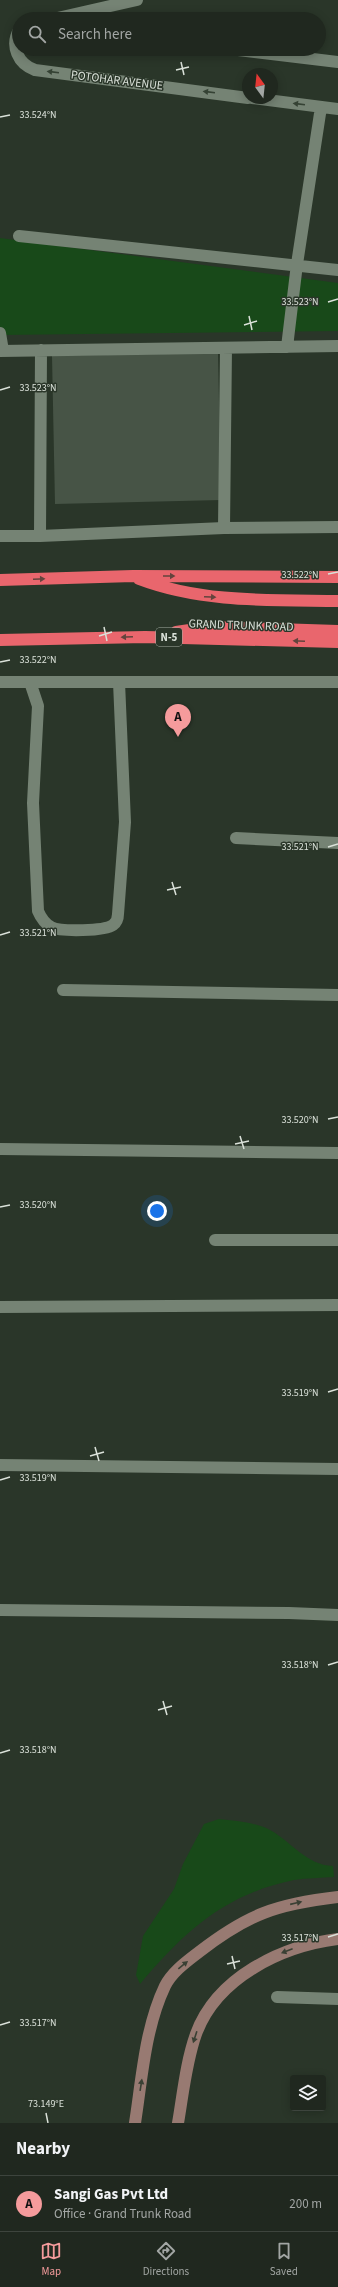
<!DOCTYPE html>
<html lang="en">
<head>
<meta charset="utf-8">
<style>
	body { margin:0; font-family:"Source Sans 3",sans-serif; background:#2d342c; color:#f1f3f6 }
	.controls { position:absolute; right:12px; bottom:12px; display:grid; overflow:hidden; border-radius:4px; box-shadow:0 2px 10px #0003 }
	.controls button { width:36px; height:36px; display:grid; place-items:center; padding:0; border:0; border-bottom:1px solid #3d443d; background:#20281f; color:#f1f3f6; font:20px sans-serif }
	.compass { position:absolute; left:242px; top:68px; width:36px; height:36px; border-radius:50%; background:#20281f; box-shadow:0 2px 10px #0003; rotate:345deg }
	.you { position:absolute; left:157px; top:1211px; width:14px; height:14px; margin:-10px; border:3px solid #fff; border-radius:50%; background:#1a73e8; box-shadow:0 0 0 6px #1a73e833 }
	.badge { display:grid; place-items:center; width:26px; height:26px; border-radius:50%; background:#f59b9c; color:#111; font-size:13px; font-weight:700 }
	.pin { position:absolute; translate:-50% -33px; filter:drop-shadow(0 1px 2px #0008) }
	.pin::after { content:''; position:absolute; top:21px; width:14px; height:12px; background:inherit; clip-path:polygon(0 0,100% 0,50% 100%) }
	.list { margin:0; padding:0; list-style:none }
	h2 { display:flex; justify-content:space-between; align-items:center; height:52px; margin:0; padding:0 16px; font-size:17px }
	h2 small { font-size:13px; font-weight:400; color:#a2a6a4 }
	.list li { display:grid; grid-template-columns:26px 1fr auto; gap:12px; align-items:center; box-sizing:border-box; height:56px; padding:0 16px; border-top:1px solid #3d443d }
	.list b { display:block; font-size:15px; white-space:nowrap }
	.list p { margin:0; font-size:13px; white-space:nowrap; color:#a2a6a4 }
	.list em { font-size:13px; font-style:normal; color:#a2a6a4 }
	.icon { flex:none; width:22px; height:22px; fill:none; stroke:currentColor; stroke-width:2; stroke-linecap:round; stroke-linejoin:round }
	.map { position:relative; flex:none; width:338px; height:2123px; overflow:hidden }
	.search { position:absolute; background:#20281f; box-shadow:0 2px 10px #0003; left:12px; right:12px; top:12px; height:44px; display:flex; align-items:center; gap:10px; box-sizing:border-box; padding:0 14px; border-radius:22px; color:#a2a6a4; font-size:15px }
	.sheet { height:108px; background:#20281f }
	nav { display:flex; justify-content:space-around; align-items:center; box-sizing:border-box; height:56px; border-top:1px solid #3d443d; background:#20281f; font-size:11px; color:#a2a6a4 }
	nav a { display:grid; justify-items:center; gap:2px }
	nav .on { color:#f59b9c }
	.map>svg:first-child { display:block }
</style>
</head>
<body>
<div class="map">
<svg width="338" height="2123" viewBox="0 0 338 2123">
	<rect width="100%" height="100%" fill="#2a3629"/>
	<path fill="#184919" d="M0 238 338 283V331L0 335Z
		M219 1819C235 1821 255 1822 270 1830 292 1842 306 1865 333 1866L334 1877C321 1878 307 1878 294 1880 225 1894 184 1932 140 1984L136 1975 143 1936 174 1889 183 1864 204 1824Z"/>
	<path fill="#475446" d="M218 353 221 500 55 504 52 356Z"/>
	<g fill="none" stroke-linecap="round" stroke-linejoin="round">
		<path stroke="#758374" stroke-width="12" d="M53 19 137 0
			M19 30C10 46 18 64 35 70L248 98
			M230 49 338 62
			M252 98 338 109
			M19 236 338 270
			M0 333 3 351
			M287 347 297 264 321 107
			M0 351 338 346
			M224 528 226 348
			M0 536H40L224 528 338 527
			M40 536 41 350
			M0 682H338
			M30 682 38 706 33 803 38 911C41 918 44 923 51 927 61 932 105 931 113 925 117 922 118 918 118 914L125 822 119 682
			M236 838 338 843
			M63 990 338 995
			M0 1149 338 1153
			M215 1240H338
			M0 1307 338 1305
			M0 1465 338 1469
			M0 1610 289 1613 338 1615
			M277 1997 338 1999"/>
		<path stroke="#987a72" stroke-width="12" d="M135 2123C142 2078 145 2028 165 1986 172 1972 186 1962 199 1952 248 1914 277 1904 338 1897
			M178 2123C183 2094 186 2062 196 2034 217 1977 282 1946 338 1939"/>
		<path stroke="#e9666d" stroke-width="12" d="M139 579C202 603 271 600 338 601
			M0 580 133 576 338 577
			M176 632 210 627 338 631
			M0 640 145 637 338 642"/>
	</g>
	<defs><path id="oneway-solid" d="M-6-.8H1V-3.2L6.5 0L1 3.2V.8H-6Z"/></defs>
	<g fill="#354234">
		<use href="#oneway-solid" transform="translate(53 72) rotate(-173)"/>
		<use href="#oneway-solid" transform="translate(209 92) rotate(-173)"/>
		<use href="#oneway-solid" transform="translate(299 104) rotate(-173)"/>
	</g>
	<g fill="#63443d">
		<use href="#oneway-solid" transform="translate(169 576)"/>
		<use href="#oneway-solid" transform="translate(39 579) rotate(-2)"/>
		<use href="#oneway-solid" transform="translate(210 597) rotate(3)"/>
		<use href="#oneway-solid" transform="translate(127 637) rotate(178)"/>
		<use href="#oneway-solid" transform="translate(299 641) rotate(-178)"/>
	</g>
	<g fill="#3a4034">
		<use href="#oneway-solid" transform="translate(296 1903) rotate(-13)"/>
		<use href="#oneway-solid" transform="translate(287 1951) rotate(159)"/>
		<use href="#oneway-solid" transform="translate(183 1965) rotate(-39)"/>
		<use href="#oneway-solid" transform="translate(195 2037) rotate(108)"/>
		<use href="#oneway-solid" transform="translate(141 2085) rotate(-81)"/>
	</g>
	<path fill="none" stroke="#dae1d9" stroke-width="1.5" d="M181 62 184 75M176 70 189 67M0 117 10 115M328 302 338 299M249 316 252 330M244 325 257 321M0 390 10 387M328 574 338 572M104 627 107 641M99 636 112 632M0 662 10 660M328 847 338 844M172 882 176 895M167 890 181 887M0 935 10 932M328 1119 338 1117M240 1136 244 1149M235 1144 249 1141M0 1207 10 1205M328 1392 338 1389M95 1447 99 1461M90 1456 104 1452M0 1480 10 1477M328 1665 338 1662M163 1701 167 1715M158 1710 172 1706M0 1753 10 1750M328 1937 338 1934M232 1956 235 1969M227 1964 240 1961M0 2025 10 2022M46 2113 48 2123"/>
	<g text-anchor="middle" stroke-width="3" stroke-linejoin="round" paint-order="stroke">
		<rect fill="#2a3629" stroke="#a5aea4" stroke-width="1" x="156" y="628" width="26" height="18" rx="3"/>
		<g font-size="11" font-weight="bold" fill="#dae1d9">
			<text x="169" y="641">N-5</text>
		</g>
		<g font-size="12" fill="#dae1d9" stroke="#2a3629">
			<text transform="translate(117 80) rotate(7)" y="4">POTOHAR AVENUE</text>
			<text transform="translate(241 625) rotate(2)" y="4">GRAND TRUNK ROAD</text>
		</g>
	</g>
	<g font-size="10" text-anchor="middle" fill="#dae1d9" stroke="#2a3629" stroke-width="3" stroke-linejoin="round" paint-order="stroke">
		<text x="38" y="118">33.524°N</text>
		<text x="300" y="305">33.523°N</text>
		<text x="38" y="391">33.523°N</text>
		<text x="300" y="578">33.522°N</text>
		<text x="38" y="663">33.522°N</text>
		<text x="300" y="850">33.521°N</text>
		<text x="38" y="936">33.521°N</text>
		<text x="300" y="1123">33.520°N</text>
		<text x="38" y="1208">33.520°N</text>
		<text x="300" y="1396">33.519°N</text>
		<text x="38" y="1481">33.519°N</text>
		<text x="300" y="1668">33.518°N</text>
		<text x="38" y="1753">33.518°N</text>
		<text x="300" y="1941">33.517°N</text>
		<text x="38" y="2026">33.517°N</text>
		<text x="46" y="2107">73.149°E</text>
	</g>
</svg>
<div class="controls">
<button><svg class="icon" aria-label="layers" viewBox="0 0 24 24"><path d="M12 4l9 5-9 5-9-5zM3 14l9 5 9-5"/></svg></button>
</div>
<svg class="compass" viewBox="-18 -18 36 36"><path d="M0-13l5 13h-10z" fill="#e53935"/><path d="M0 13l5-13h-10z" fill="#a2a6a4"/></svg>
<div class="you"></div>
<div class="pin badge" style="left:178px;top:737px">A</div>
<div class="search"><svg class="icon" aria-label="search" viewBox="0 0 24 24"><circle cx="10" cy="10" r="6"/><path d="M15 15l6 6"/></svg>Search here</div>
</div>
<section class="sheet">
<h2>Nearby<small></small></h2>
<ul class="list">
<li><span class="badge">A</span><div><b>Sangi Gas Pvt Ltd</b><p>Office · Grand Trunk Road</p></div><em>200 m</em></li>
</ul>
</section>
<nav>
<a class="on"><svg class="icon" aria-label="map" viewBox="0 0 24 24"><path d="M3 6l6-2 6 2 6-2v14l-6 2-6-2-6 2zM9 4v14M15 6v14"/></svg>Map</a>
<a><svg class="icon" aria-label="directions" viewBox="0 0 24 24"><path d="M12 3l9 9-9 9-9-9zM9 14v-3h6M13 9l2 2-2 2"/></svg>Directions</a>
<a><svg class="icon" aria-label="saved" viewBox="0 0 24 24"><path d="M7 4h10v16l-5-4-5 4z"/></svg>Saved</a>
</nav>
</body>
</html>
